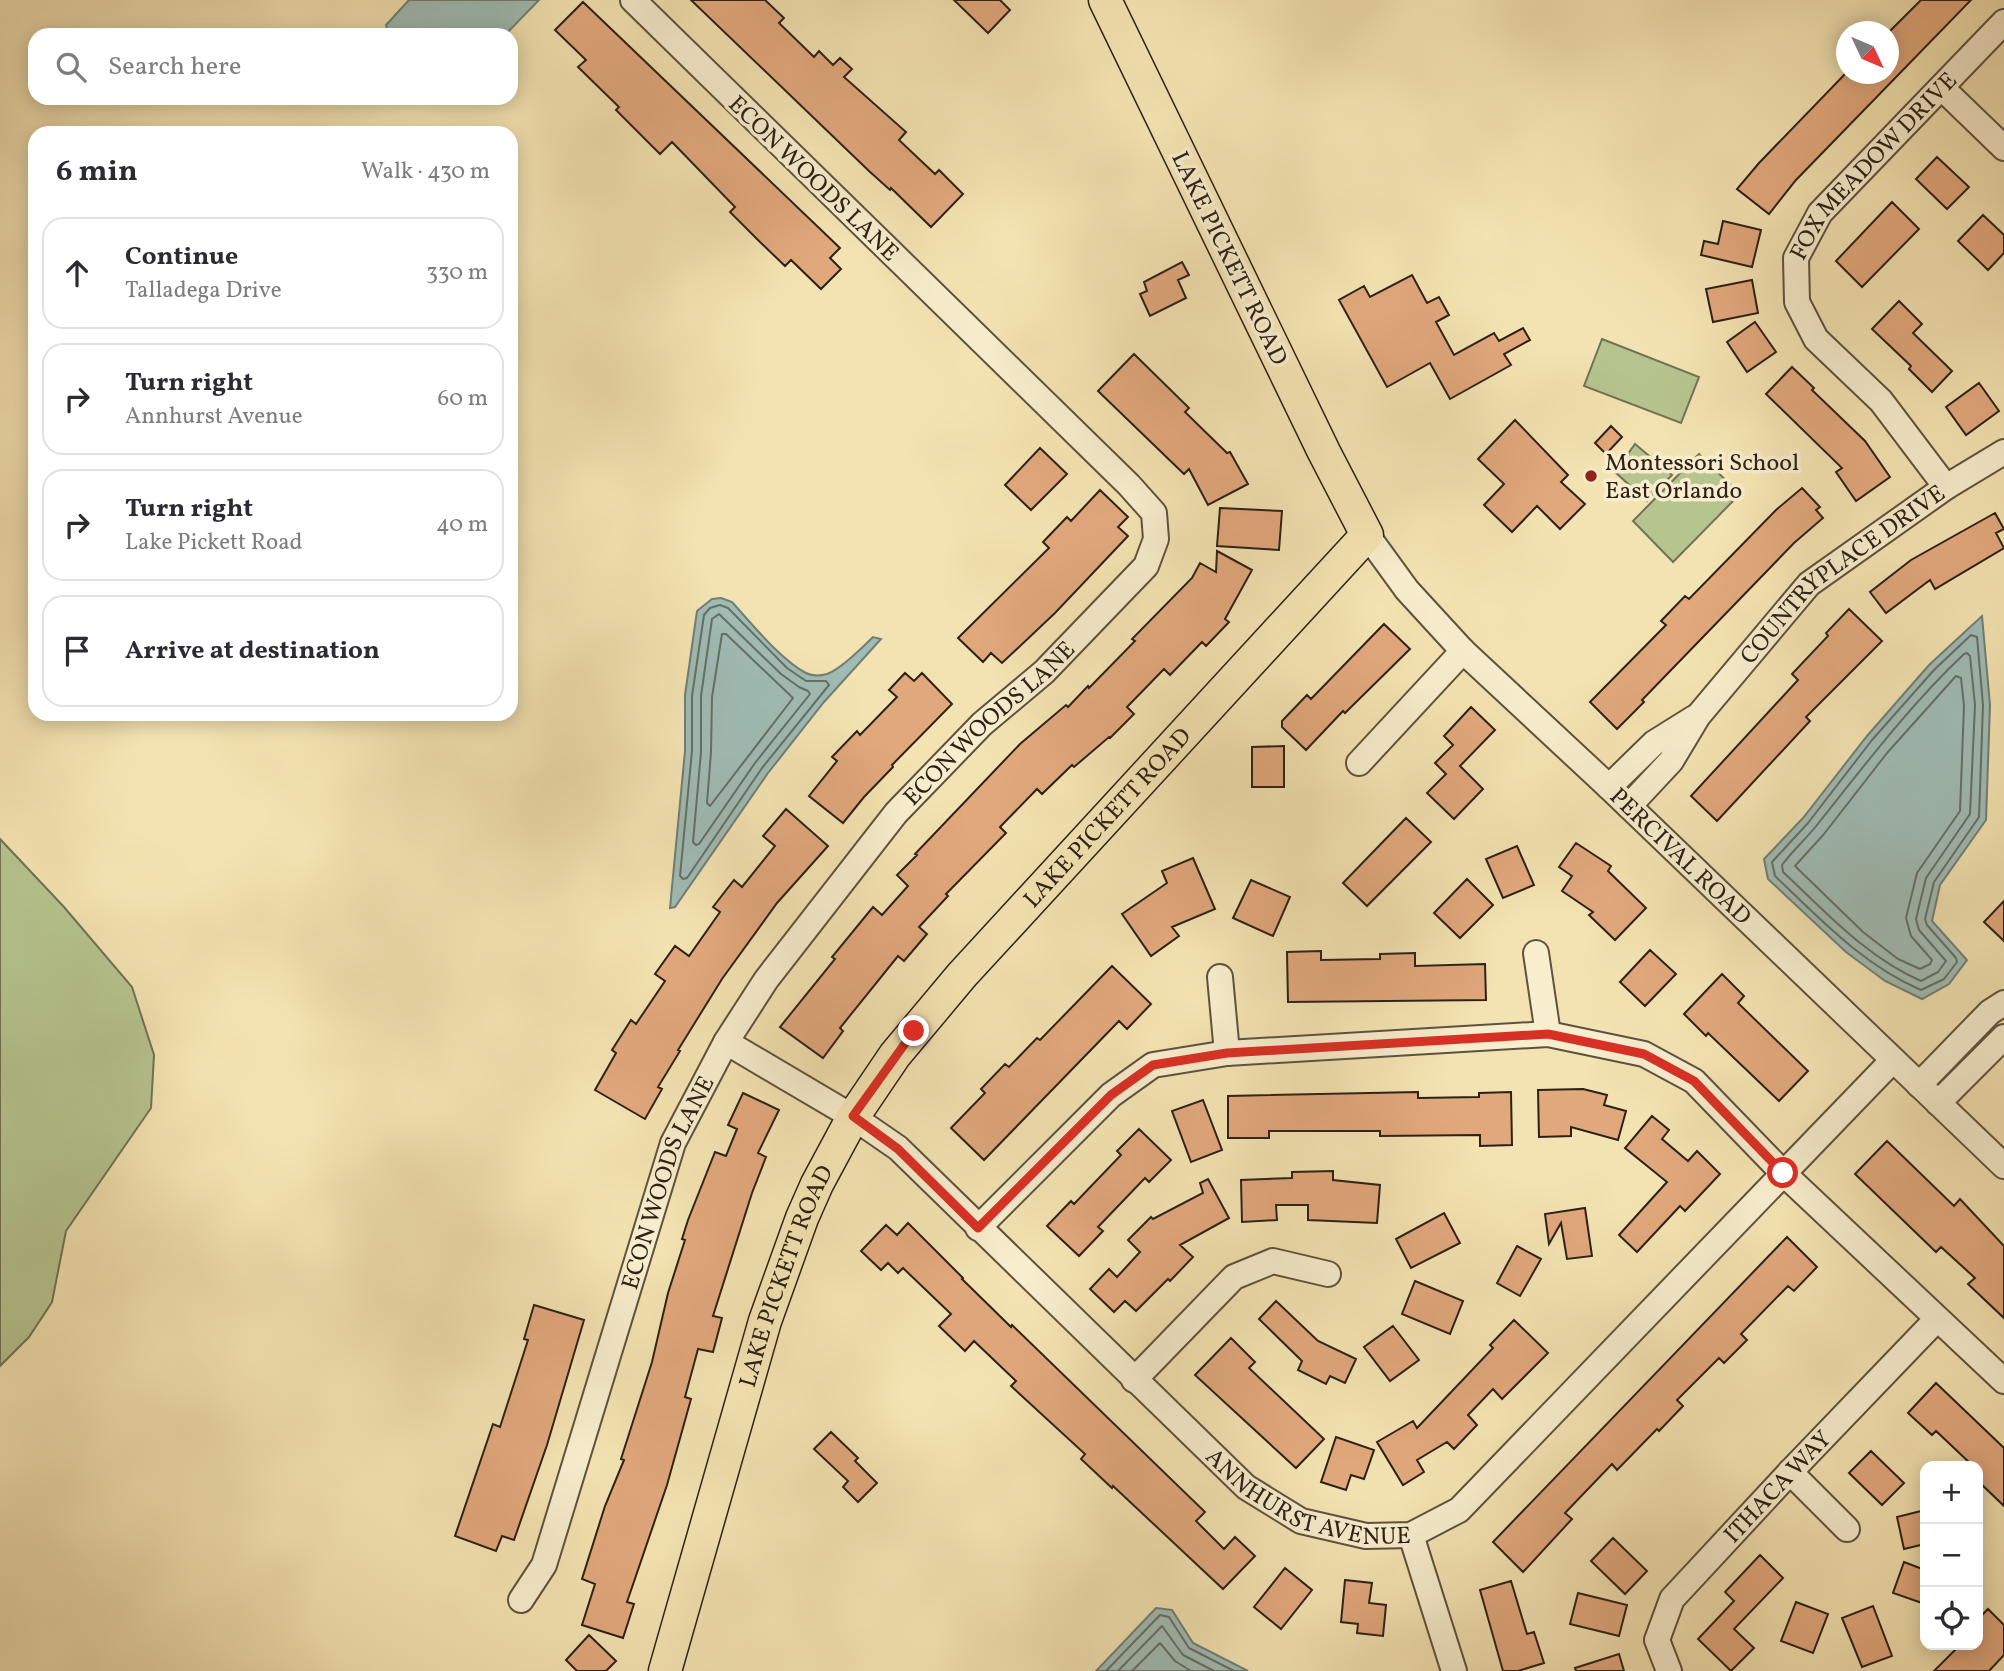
<!DOCTYPE html>
<html lang="en">
<head>
<meta charset="utf-8">
<style>
	body { margin:0; font-family:Vollkorn,serif; background:#f7f7f7; color:#2b2b33 }
	.controls { position:absolute; right:21px; bottom:21px; display:grid; overflow:hidden; border-radius:14px; box-shadow:0 4px 18px #0003 }
	.controls button { width:63px; height:63px; display:grid; place-items:center; padding:0; border:0; border-bottom:2px solid #e1e1e2; background:#fff; color:#2b2b33; font:35px sans-serif }
	.compass { position:absolute; left:1836px; top:21px; width:63px; height:63px; border-radius:50%; background:#fff; box-shadow:0 4px 18px #0003; rotate:134deg }
	.stop { position:absolute; width:21px; height:21px; margin:-16px; border:5px solid #d93025; border-radius:50%; background:#fff }
	.stop.end { background:#d93025; border-color:#fff; box-shadow:0 2px 7px #0008 }
	.list { margin:0; padding:0; list-style:none }
	h2 { display:flex; justify-content:space-between; align-items:center; height:91px; margin:0; padding:0 28px; font-size:30px }
	h2 small { font-size:23px; font-weight:400; color:#7c7c81 }
	.list li { display:grid; grid-template-columns:46px 1fr auto; gap:21px; align-items:center; box-sizing:border-box; height:112px; margin:0 14px 14px; padding:0 14px; border:2px solid #e1e1e2; border-radius:21px }
	.list b { display:block; font-size:26px; white-space:nowrap }
	.list p { margin:0; font-size:23px; white-space:nowrap; color:#7c7c81 }
	.list em { font-size:23px; font-style:normal; color:#7c7c81 }
	.icon { flex:none; width:38px; height:38px; fill:none; stroke:currentColor; stroke-width:2; stroke-linecap:round; stroke-linejoin:round }
	.map { position:relative; flex:none; width:2004px; height:1671px; overflow:hidden }
	.search { position:absolute; background:#fff; box-shadow:0 4px 18px #0003; left:28px; top:28px; width:490px; height:77px; display:flex; align-items:center; gap:18px; box-sizing:border-box; padding:0 24px; border-radius:21px; color:#7c7c81; font-size:26px }
	.panel { position:absolute; background:#fff; box-shadow:0 4px 18px #0003; left:28px; top:126px; width:490px; height:595px; border-radius:21px }
	.map>svg:first-child { display:block }
</style>
</head>
<body>
<div class="map">
<svg width="2004" height="1671" viewBox="0 0 2004 1671">
	<rect width="100%" height="100%" fill="#f4e3b2"/>
	<filter id="stains"><feTurbulence type="fractalNoise" baseFrequency=".00286" numOctaves="4"/><feColorMatrix values="0 0 0 0 .2 0 0 0 0 .09 0 0 0 0 .02 0 0 0 .5 -.17"/></filter>
	<radialGradient id="worn" r=".72"><stop offset=".6" stop-color="#630" stop-opacity="0"/><stop offset="1" stop-color="#630" stop-opacity=".3"/></radialGradient>
	<path fill="#b6c590" stroke="#717354" stroke-width="2" d="M1602 339 1699 377 1681 423 1584 386Z
		M1635 444 1672 475 1647 501 1615 472Z
		M1699 454 1740 494 1673 562 1633 521Z
		M0 839 64 907 132 987 154 1055 151 1108 66 1231 52 1302 29 1337 0 1366Z"/>
	<path fill="#9fbcb5" stroke="#717e76" stroke-width="2" d="M409 0H539L505 35H389L386 25Z
		M721 598 732 602C751 623 781 660 806 673 812 676 820 676 827 674 839 670 863 647 873 637L881 639 824 702 768 773 675 907 670 908 685 751V695L697 611 712 599Z
		M1982 616 1990 705 1986 820 1940 885 1932 921 1967 960 1949 984 1922 999 1885 981 1846 952 1768 879 1764 859 1803 818 1867 736 1929 665Z
		M1156 1608 1172 1610 1193 1643 1248 1671H1096Z"/>
	<g fill="none" stroke-linecap="round" stroke-linejoin="round">
		<path stroke="#666e66" stroke-width="2" d="M720 605 728 608 787 668 806 681H826L829 685 762 768 687 878 683 879 680 876 692 751V696L704 615 710 608Z
			M719 614 781 674 799 687 808 691 810 694 755 763 699 844 696 845 693 842 701 752V696L712 619Z
			M722 634H726L793 698 710 806 707 803 711 752 712 697Z
			M1971 635 1977 637 1983 705 1979 817 1934 882 1925 919 1927 925 1956 958 1957 962 1944 979 1921 990C1863 965 1820 919 1775 876L1772 862 1808 823 1872 740 1934 670Z
			M1964 654 1967 653 1970 656 1975 705 1970 814 1926 878 1916 919 1919 930 1946 961 1938 972 1921 981C1866 957 1826 912 1783 872L1782 865C1792 851 1806 839 1817 825 1864 766 1909 706 1964 654Z
			M1956 676 1961 678 1964 706 1960 811 1917 873 1906 918 1911 936 1932 960 1930 964 1920 969 1898 959 1863 932 1795 866 1824 834 1887 753Z
			M1106 1671 1160 1615 1169 1617 1189 1648 1234 1671
			M1118 1671 1162 1626 1183 1655 1214 1671
			M1132 1671 1160 1643 1175 1661 1191 1671"/>
	</g>
	<path fill="#e1a87c" stroke="#2c2117" stroke-width="2" d="M691 0H765L784 18 779 23 814 57 819 51 833 65 840 58 852 69 844 77 906 132 899 140 935 174 939 170 963 194 931 227 891 188 890 190 869 171Z
		M954 0H1000L1010 10 988 33Z
		M1921 0H1971L1796 180 1769 214 1737 189 1759 163 1845 74H1888V33Z
		M583 2 840 248 830 258 841 269 821 289 791 260 785 266 760 242 730 212 735 207 672 142 660 154 616 110 619 107 578 67 586 60 555 30Z
		M1937 157 1969 187 1947 209 1916 179Z
		M1892 202 1919 229 1862 287 1836 261Z
		M1983 215 2004 235V253L1988 270 1958 241Z
		M1723 221 1761 230 1752 267 1701 255 1704 241 1718 244Z
		M1182 262 1189 275 1178 280 1186 298 1150 316 1140 294 1147 291 1144 282Z
		M1412 275 1427 303 1439 297 1449 315 1436 322 1454 355 1494 333 1499 341 1523 328 1530 340 1504 354 1511 365 1450 399 1430 363 1387 387 1339 300 1364 286 1370 297Z
		M1752 280 1758 313 1713 322 1706 289Z
		M1899 301 1922 324 1913 333 1952 371 1932 392 1909 369 1911 366 1872 329Z
		M1755 322 1776 352 1747 372 1727 342Z
		M1134 354 1189 408 1185 412 1227 453 1230 452 1248 484 1208 505 1189 469 1184 474 1098 391Z
		M1792 367 1814 388 1812 390 1865 441 1890 477 1856 501 1836 472 1842 468 1766 394Z
		M1979 383 1999 411 1966 435 1946 407Z
		M1515 420 1568 475 1561 482 1585 504 1560 529 1537 506 1512 532 1484 505 1504 484 1478 459Z
		M1611 426 1622 437 1606 454 1595 443Z
		M1040 448 1067 474 1031 510 1005 485Z
		M1802 488 1820 507 1816 510 1823 518 1794 543 1642 700 1644 702 1617 729 1590 702 1666 625 1661 621 1685 596 1689 599 1776 510Z
		M1100 490 1128 517 1118 527 1128 536 1055 613 1002 663 991 653 983 662 958 638 1049 548 1043 542 1067 517 1071 521Z
		M1220 508 1282 511 1279 550 1217 546Z
		M1995 513 2004 529 1996 533 2004 548 1935 589 1930 580 1886 613 1870 592 1911 560Z
		M1217 551 1252 570 1225 619 1229 622 1206 646 1202 642 1170 675 1164 669 1127 707 1134 714 1110 738 1109 737 1074 767 1072 765 1042 794 1037 789 1000 827 1006 833 946 894 948 896 919 927 927 934 904 961 898 956 840 1028 843 1031 823 1058 780 1027 835 959 832 957 873 907 882 915 908 886 897 875 917 855 915 854 1020 744 1066 705 1068 707 1088 686 1089 688 1135 641 1132 639 1192 578 1200 563 1216 572Z
		M1849 609 1882 641 1806 717 1810 721 1717 821 1691 796 1798 680 1792 674 1828 636 1826 633Z
		M1384 624 1410 649 1345 713 1343 711 1306 750 1282 727V721L1307 695 1311 699Z
		M905 673 914 681 922 673 952 704 892 765 893 767 864 797 843 823 809 796 837 761 832 757 857 731 860 735 897 697 889 690Z
		M1471 707 1495 730 1460 766 1483 789 1454 819 1427 793 1446 774 1435 763 1453 745 1444 736Z
		M1284 746V787H1252V747Z
		M786 809 828 846 777 903 722 979 678 1050 680 1051 658 1087 662 1089 645 1119 595 1090 616 1053 612 1050 631 1020 636 1024 665 981 655 974 675 946 689 956 720 912 713 907 734 880 742 887 775 846 763 836Z
		M1406 818 1431 842 1367 906 1343 883Z
		M1576 843 1611 866 1608 871 1646 908 1615 940 1589 915 1593 912 1562 891 1572 876 1559 867Z
		M1517 846 1534 885 1503 898 1486 859Z
		M1193 858 1215 909 1172 927 1179 936 1151 956 1122 914 1167 883 1162 871Z
		M1467 879 1493 905 1460 938 1434 913Z
		M1251 880 1290 897 1273 936 1233 918Z
		M2004 901V941L1984 922Z
		M1650 950 1676 974 1645 1006 1620 982Z
		M1321 951V960L1380 959V954L1415 953V966L1485 964 1486 1000 1288 1002 1287 952Z
		M1112 966 1151 1004 1127 1029 1119 1021 984 1160 951 1128 985 1093 981 1089 1005 1064 1009 1067 1037 1038 1040 1040Z
		M1722 974 1744 996 1738 1003 1808 1071 1779 1101 1708 1033 1706 1036 1684 1014Z
		M1583 1089 1607 1095 1604 1105 1626 1111 1618 1140 1571 1127V1136L1539 1137 1538 1090Z
		M1418 1092V1098L1479 1097V1093L1511 1092 1512 1145 1480 1146V1135L1380 1136V1131H1269V1138H1228V1096Z
		M743 1093 779 1110 758 1153 766 1157 752 1193 713 1316 722 1318 713 1352 698 1349 685 1397 691 1399 667 1485 627 1602 634 1604 623 1638 582 1625 595 1584 582 1579 605 1506 624 1460 621 1459 652 1362 668 1293 685 1240 682 1239 688 1220 715 1152 726 1156 737 1129 728 1125Z
		M1203 1100 1222 1150 1191 1162 1172 1111Z
		M1652 1116 1669 1130 1662 1139 1688 1161 1697 1151 1720 1174 1685 1211 1680 1206 1637 1252 1619 1235 1667 1182 1625 1148Z
		M1139 1129 1171 1160 1149 1182 1145 1178 1098 1227 1103 1231 1079 1256 1047 1226 1071 1201 1074 1204 1121 1155 1117 1151Z
		M1887 1141 1954 1206 1960 1199 2004 1246V1318L1968 1284 1975 1278 1941 1247 1936 1252 1855 1174Z
		M1333 1171V1180L1380 1185 1377 1223 1308 1220V1205H1276L1277 1220 1242 1222 1241 1180 1292 1178V1172Z
		M1208 1179 1229 1218 1180 1245 1193 1257 1170 1281 1168 1279 1136 1311 1125 1301 1114 1312 1090 1289 1109 1269 1117 1277 1140 1252 1128 1240 1151 1217 1153 1219 1203 1193 1200 1183Z
		M1585 1208 1592 1256 1567 1259 1561 1223 1549 1244 1545 1214Z
		M1444 1213 1460 1243 1411 1268 1396 1239Z
		M908 1223 963 1278 962 1279 1011 1327 1012 1325 1205 1512 1196 1521 1224 1549 1235 1537 1255 1556 1223 1589 1113 1486 1112 1488 1081 1459 1085 1454 1011 1386 1016 1381 974 1341 965 1351 939 1326 951 1314 903 1268 898 1273 888 1263 881 1270 861 1251 886 1225 897 1235Z
		M1787 1237 1817 1267 1794 1291 1788 1286 1741 1334 1747 1340 1724 1363 1719 1358 1677 1400 1683 1406 1659 1431 1657 1429 1617 1470 1612 1464 1565 1513 1572 1519 1523 1572 1493 1542Z
		M1517 1246 1541 1259 1520 1296 1497 1283Z
		M1415 1281 1463 1301 1450 1334 1402 1314Z
		M1276 1301 1318 1341 1356 1359 1345 1383 1330 1376 1326 1384 1298 1370 1302 1361 1259 1319Z
		M534 1305 584 1320 547 1445 514 1540 502 1536 496 1551 455 1536 493 1424 500 1427 528 1340 524 1339Z
		M1514 1320 1548 1353 1502 1399 1493 1389 1468 1415 1477 1425 1454 1449 1447 1442 1417 1460 1424 1472 1403 1485 1377 1442 1413 1421 1417 1428 1493 1348 1490 1345Z
		M1393 1326 1419 1360 1390 1381 1364 1347Z
		M1231 1338 1255 1362 1249 1368 1324 1439 1296 1468 1195 1375Z
		M1936 1383 2004 1448V1506L1978 1481V1466H1973L1936 1431 1932 1435 1908 1413Z
		M831 1432 858 1458 855 1461 877 1483 858 1502 843 1487 848 1481 814 1449Z
		M1336 1437 1374 1450 1364 1479 1351 1475 1346 1490 1321 1482Z
		M1871 1451 1904 1483 1882 1505 1849 1473Z
		M1925 1510V1544L1904 1549 1897 1517Z
		M1613 1538 1647 1571 1625 1594 1591 1561Z
		M1760 1555 1783 1578 1734 1629 1754 1648 1731 1671 1698 1639 1734 1601 1725 1592Z
		M1904 1562 1925 1570V1604L1893 1593Z
		M1285 1568 1312 1590 1281 1629 1254 1607Z
		M1345 1580 1372 1583 1369 1603 1386 1605 1383 1636 1357 1633 1358 1624 1341 1622Z
		M1511 1581 1527 1634 1534 1632 1544 1663 1518 1671H1503L1480 1590Z
		M1578 1593 1627 1605 1619 1636 1570 1624Z
		M1796 1602 1828 1614 1813 1653 1781 1641Z
		M1873 1606 1892 1656 1862 1667 1842 1618Z
		M1988 1609 2004 1625V1655L1989 1671H1934L1960 1645H1978V1619Z
		M589 1635 616 1661 606 1671H577L566 1660Z
		M1619 1654 1624 1671H1576L1575 1668Z"/>
	<g fill="none" stroke-linecap="round" stroke-linejoin="round">
		<g stroke="#5e523e" stroke-width="28">
			<g id="minor">
				<path d="M1942 88 2004 148"/>
				<path id="s1" d="M1946 487 1881 401 1816 339 1797 302 1796 258 1820 213 2004 22"/>
				<path id="s2" d="M1367 535 1407 590 1463 651 1609 787 2004 1166"/>
				<path d="M1359 763 1463 651"/>
				<path d="M1609 787 1654 743 1694 718"/>
				<path id="s3" d="M1629 806 1671 761 1698 716 1809 584 1946 487 2004 452"/>
				<path d="M1536 953 1548 1034"/>
				<path d="M1220 977 1227 1053"/>
				<path id="s4" d="M726 1042 853 1117 898 1148 1246 1487 1301 1521 1366 1536 1411 1535 1459 1510 1893 1060"/>
				<path d="M1919 1085 1990 1012 2004 1003"/>
				<path d="M1938 1103 2004 1037"/>
				<path d="M978 1228 1111 1095 1153 1065 1227 1053 1548 1034 1644 1054 1694 1081 1783 1173 2004 1381"/>
				<path d="M1134 1380 1234 1277 1273 1261 1328 1274"/>
				<path d="M1790 1472 1847 1529"/>
				<path d="M1411 1535 1454 1671"/>
				<path id="s5" d="M521 1600 544 1565 673 1143 726 1042 766 980 896 813 982 724 1044 672 1146 566 1156 539 1154 513 1129 485 633 0"/>
				<path id="s6" d="M1669 1671 1657 1640 1672 1599 1790 1472 1937 1319"/>
			</g>
		</g>
		<g stroke="#2c2117" stroke-width="35">
			<g id="major">
				<path id="s7" d="M665 1671 765 1321 802 1218 817 1184 853 1117 895 1055 962 975 1367 535 1324 452 1105 0"/>
			</g>
		</g>
		<use href="#minor" stroke="#f8edcd" stroke-width="24"/>
		<use href="#major" stroke="#f4e3b2" stroke-width="32"/>
	</g>
	<g fill="none" stroke-linecap="round" stroke-linejoin="round">
		<path stroke="#d93025" stroke-width="9" d="M914 1031 853 1116 898 1149 978 1228 1111 1095 1153 1065 1227 1053 1548 1034 1644 1054 1694 1081 1783 1173"/>
	</g>
	<circle fill="#8f2418" stroke="#f8edcd" stroke-width="2.5" cx="1591" cy="476" r="7"/>
	<g text-anchor="middle" stroke-width="7" stroke-linejoin="round" paint-order="stroke">
		<g font-size="24" fill="#2c2117" stroke="#f8edcd">
			<text dy="8" stroke="none"><textPath href="#s1" startOffset="404">FOX MEADOW DRIVE</textPath></text>
			<text transform="translate(814 178) rotate(44)" y="8">ECON WOODS LANE</text>
			<text transform="translate(1230 258) rotate(64)" y="8">LAKE PICKETT ROAD</text>
			<text dy="8" stroke="none"><textPath href="#s3" startOffset="318">COUNTRYPLACE DRIVE</textPath></text>
			<text dy="8" stroke="none"><textPath href="#s5" startOffset="1012">ECON WOODS LANE</textPath></text>
			<text dy="8" stroke="none"><textPath href="#s7" startOffset="980">LAKE PICKETT ROAD</textPath></text>
			<text dy="8" stroke="none"><textPath href="#s2" startOffset="450">PERCIVAL ROAD</textPath></text>
			<text dy="8" stroke="none"><textPath href="#s5" startOffset="444">ECON WOODS LANE</textPath></text>
			<text dy="8" stroke="none"><textPath href="#s7" startOffset="413">LAKE PICKETT ROAD</textPath></text>
			<text dy="8" stroke="none"><textPath href="#s6" startOffset="231">ITHACA WAY</textPath></text>
			<text dy="8" stroke="none"><textPath href="#s4" startOffset="751">ANNHURST AVENUE</textPath></text>
		</g>
		<g font-size="24" fill="#2c2117" stroke="#f8edcd" text-anchor="start">
			<text x="1605" y="470">Montessori School<tspan x="1605" dy="28">East Orlando</tspan></text>
		</g>
	</g>
	<rect width="100%" height="100%" filter="url(#stains)"/>
	<rect width="100%" height="100%" fill="url(#worn)"/>
</svg>
<div class="controls">
<button>+</button>
<button>−</button>
<button><svg class="icon" aria-label="locate" viewBox="0 0 24 24"><circle cx="12" cy="12" r="6"/><path d="M12 2v4M12 18v4M2 12h4M18 12h4"/></svg></button>
</div>
<svg class="compass" viewBox="-18 -18 36 36"><path d="M0-13l5 13h-10z" fill="#e53935"/><path d="M0 13l5-13h-10z" fill="#7c7c81"/></svg>
<div class="stop" style="left:1783px;top:1173px"></div>
<div class="stop end" style="left:914px;top:1031px"></div>
<div class="search"><svg class="icon" aria-label="search" viewBox="0 0 24 24"><circle cx="10" cy="10" r="6"/><path d="M15 15l6 6"/></svg>Search here</div>
<section class="panel">
<h2>6 min<small>Walk · 430 m</small></h2>
<ul class="list">
<li><svg class="icon" aria-label="ahead" viewBox="0 0 24 24"><path d="M12 20V5M6 11l6-6 6 6"/></svg><div><b>Continue</b><p>Talladega Drive</p></div><em>330 m</em></li>
<li><svg class="icon" aria-label="right" viewBox="0 0 24 24"><path d="M7 20v-9h11M14 6l5 5-5 5"/></svg><div><b>Turn right</b><p>Annhurst Avenue</p></div><em>60 m</em></li>
<li><svg class="icon" aria-label="right" viewBox="0 0 24 24"><path d="M7 20v-9h11M14 6l5 5-5 5"/></svg><div><b>Turn right</b><p>Lake Pickett Road</p></div><em>40 m</em></li>
<li><svg class="icon" aria-label="arrive" viewBox="0 0 24 24"><path d="M6 21V4h12l-3 4 3 4H6"/></svg><div><b>Arrive at destination</b></div></li>
</ul>
</section>
</div>
</body>
</html>
